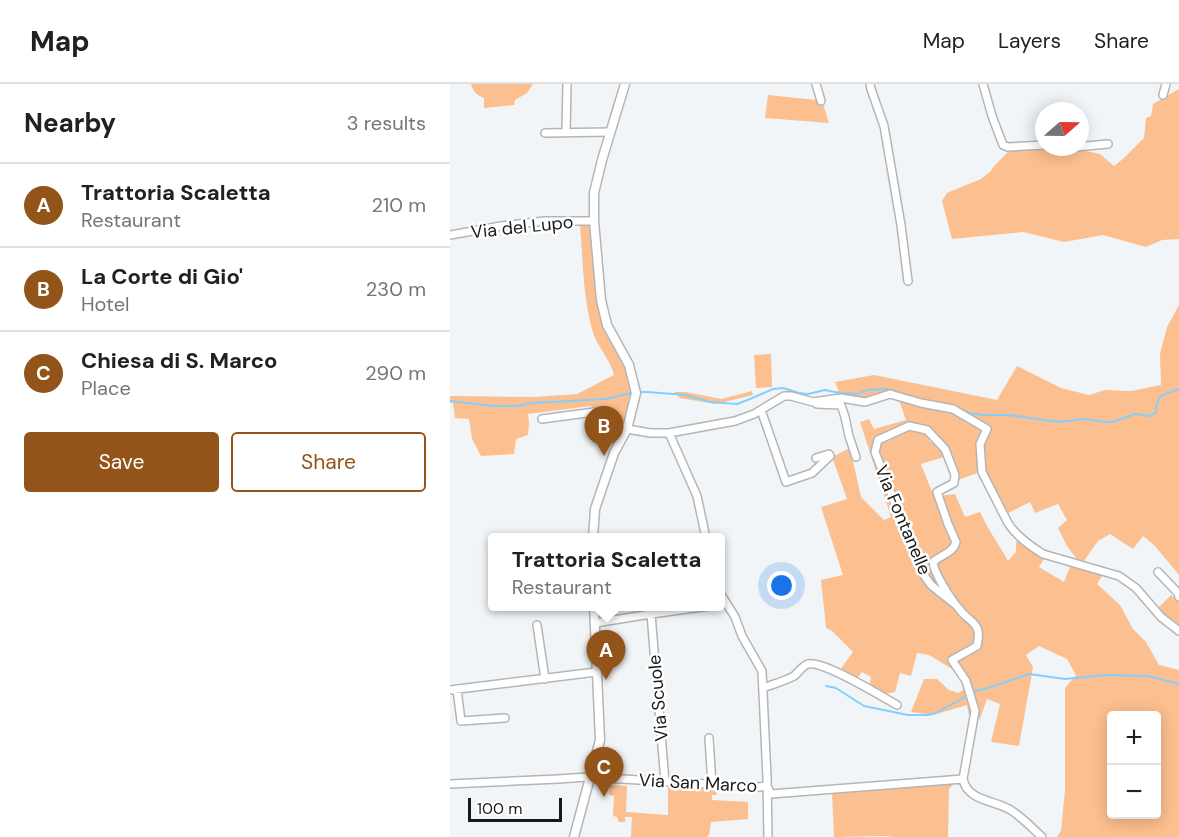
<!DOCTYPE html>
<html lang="en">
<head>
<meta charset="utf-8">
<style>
	body { margin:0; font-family:"DM Sans",sans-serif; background:#f2f2f2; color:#202124 }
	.controls { position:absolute; right:18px; bottom:18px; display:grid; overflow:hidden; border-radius:6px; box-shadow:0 3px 15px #0003 }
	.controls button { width:54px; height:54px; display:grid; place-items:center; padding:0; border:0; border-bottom:2px solid #e0e0e0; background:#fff; color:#202124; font:30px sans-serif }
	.compass { position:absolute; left:585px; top:18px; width:54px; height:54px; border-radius:50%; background:#fff; box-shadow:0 3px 15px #0003; rotate:70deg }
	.scale { position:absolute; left:18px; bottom:15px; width:94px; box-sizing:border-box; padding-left:6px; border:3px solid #18191a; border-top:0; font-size:16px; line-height:21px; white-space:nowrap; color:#18191a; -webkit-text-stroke:4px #fff; paint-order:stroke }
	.you { position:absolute; left:332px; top:502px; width:21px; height:21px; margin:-15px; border:4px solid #fff; border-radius:50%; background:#1a73e8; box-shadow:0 0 0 9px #1a73e833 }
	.badge { display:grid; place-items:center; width:39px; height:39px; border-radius:50%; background:#925418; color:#fff; font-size:20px; font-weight:700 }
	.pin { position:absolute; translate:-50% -50px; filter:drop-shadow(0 2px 3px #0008) }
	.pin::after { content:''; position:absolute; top:32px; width:21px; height:18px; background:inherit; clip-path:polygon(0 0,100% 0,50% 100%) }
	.popup { position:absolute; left:38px; top:449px; width:237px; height:78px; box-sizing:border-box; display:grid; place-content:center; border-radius:6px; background:#fff; filter:drop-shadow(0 2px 4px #0005); font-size:20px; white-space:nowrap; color:#757577 }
	.popup b { font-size:22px; color:#202124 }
	.popup::after { content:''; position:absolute; left:50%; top:100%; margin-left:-12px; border:12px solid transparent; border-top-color:#fff }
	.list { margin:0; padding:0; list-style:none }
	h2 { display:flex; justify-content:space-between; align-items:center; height:78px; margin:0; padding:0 24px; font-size:26px }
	h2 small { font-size:20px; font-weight:400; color:#757577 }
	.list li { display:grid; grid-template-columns:39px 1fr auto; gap:18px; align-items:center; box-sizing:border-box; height:84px; padding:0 24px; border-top:2px solid #e0e0e0 }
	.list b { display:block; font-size:22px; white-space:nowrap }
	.list p { margin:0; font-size:20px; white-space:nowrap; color:#757577 }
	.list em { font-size:20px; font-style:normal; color:#757577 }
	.actions { display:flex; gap:12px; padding:18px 24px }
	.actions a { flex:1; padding:14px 0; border:2px solid #925418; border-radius:6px; text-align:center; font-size:21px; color:#925418 }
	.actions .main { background:#925418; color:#fff }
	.map { position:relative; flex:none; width:729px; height:753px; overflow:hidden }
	header { display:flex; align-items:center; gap:36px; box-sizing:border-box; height:84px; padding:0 30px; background:#fff; border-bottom:2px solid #e0e0e0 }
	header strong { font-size:28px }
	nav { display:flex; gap:33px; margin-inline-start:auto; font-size:21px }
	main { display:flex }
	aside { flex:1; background:#fff }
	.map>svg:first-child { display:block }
</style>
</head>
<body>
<header>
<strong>Map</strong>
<nav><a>Map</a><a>Layers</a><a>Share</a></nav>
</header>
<main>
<aside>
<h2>Nearby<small>3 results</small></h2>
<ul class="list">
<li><span class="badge">A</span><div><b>Trattoria Scaletta</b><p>Restaurant</p></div><em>210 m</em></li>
<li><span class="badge">B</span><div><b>La Corte di Gio'</b><p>Hotel</p></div><em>230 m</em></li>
<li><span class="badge">C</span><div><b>Chiesa di S. Marco</b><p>Place</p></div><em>290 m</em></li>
</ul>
<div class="actions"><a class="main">Save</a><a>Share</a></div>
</aside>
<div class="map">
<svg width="729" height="753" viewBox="0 0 729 753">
	<rect width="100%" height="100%" fill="#f1f5f7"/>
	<path fill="#fcbf8f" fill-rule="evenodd" d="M21 0H83L77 9 65 16 64 21 34 24V14C27 11 23 8 21 0Z
		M729 5V155L712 156 696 163 653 151 614 158 573 148 502 155 492 117 497 109 531 95 540 88 545 81 559 67 567 65 594 63 623 64 650 70 664 82 674 74 694 54 696 34 701 32 703 20Z
		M318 11 366 16 372 17 379 39 315 34Z
		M130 142H140L148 224 153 245 174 279 182 308 172 342 146 328 141 322 78 330 79 338 78 351 66 355 64 370 31 372 22 355 19 335 5 334 3 319H0V312L86 313 127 310 164 291C160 274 146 262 142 245 133 212 133 176 130 142Z
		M729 221V491L705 462 693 452 683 465 660 450 648 457 633 478 625 477 626 474 617 462 608 444 617 436 608 420 585 429 580 418 556 430 536 387H533L531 360 538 344 515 327 487 318 470 317 435 307 419 314H406L390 311 385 298 424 291 547 316 567 282 611 304 639 311 655 306 681 307 711 301 710 270 717 243Z
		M321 270 322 303 306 304 304 271Z
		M302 307 303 311 266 320 230 314 224 308H235L272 315Z
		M447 314 503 326 535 345 530 388 508 396 504 379 477 344 460 340 424 360 473 493 506 522 526 544 528 550 524 562 503 573 507 588 479 571 467 569 461 592 450 589 445 608 428 611 419 605 421 593 412 588 406 596 387 590 403 568 382 547 376 544 371 496 393 491 371 423 397 415 382 373 400 364 411 413 434 436 441 433 410 338 419 335 424 345 456 336 450 319Z
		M458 344 476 348 480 358 485 357 497 372 471 380 484 413H487L504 462 483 475 503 517 476 492 427 369 430 357Z
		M505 410 515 433 530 428C538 446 549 460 558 477L566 468V458L571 455 595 473 589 483 614 498 620 483 654 489 647 500 670 521 683 545 696 558 709 581 729 586V753H607L611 747 615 706V604L626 591 617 575 589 562 576 571 583 583 569 662 541 658 550 620 537 615 530 635 526 636 505 577 521 568 530 546C513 525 493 503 485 478L506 465 490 412ZM662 632H706V730H662Z
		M721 511 729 519V543L707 525Z
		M474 595H487L499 606 508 609 515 605 524 628 520 637 517 621 483 631 461 628Z
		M505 698 499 705 498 753H442L435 752 384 753 382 708Z
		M160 701 177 702 176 728 218 731V702L267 703V711H262V716L298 718V735L261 738 259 751 257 753H181L182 733H175V738H169L167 733 163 732 164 712 159 711Z"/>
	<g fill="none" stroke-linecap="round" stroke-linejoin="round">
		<path stroke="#85cffd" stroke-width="2" d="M0 317 44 322H67L83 319 156 315 184 308H197L236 311 260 318 287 320 300 315 323 305 333 304 349 309 358 310 375 306 390 309 406 310 418 306 436 305 456 311
			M507 324 519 329 533 331H559L609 338 634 335 655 338H663L685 330 700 332 706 328C707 309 713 311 729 305
			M376 602 386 604 414 622 458 631H478L486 629 513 614 521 608 538 604 579 590 615 595 656 591 698 592 729 600"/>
		<g stroke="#b3b6b8" stroke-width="10">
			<path id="minor" d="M366 0 371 17
				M420 0 421 5 434 42 451 141 458 197
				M533 0 542 32 553 61 558 63 594 61
				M713 11 716 0
				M116 48 117 0
				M95 49 160 48
				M626 63 658 60
				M0 151 51 142 95 137H144
				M367 320 391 321 395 333 399 352 406 373
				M311 326 336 398 362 389 380 372 379 370 366 374
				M92 335 144 328 177 345 200 349H219L285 337 304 330 334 312H341L363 318 391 314 415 318 440 310 471 319 503 325 537 345 530 360 532 388 558 439C566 452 580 462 593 470L669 492 686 504 711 533 729 547
				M219 349 247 412 256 454
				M708 488 728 509 729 513
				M270 509 285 533 292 552 312 587 317 694 318 753
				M506 521 481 501 471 487 425 368 428 356 459 342 477 346 495 365 505 391 504 399 487 408 498 440 506 458C503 469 491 471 483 478 484 490 502 517 511 527 515 533 524 537 527 544 530 549 528 556 527 562L502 576 516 597 525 627 513 695
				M201 530 215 698
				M145 539 201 530 259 522
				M87 541 95 595
				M313 604C323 600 335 597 344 592 349 588 352 582 358 580 373 576 431 612 447 621
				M7 605 11 637 55 634
				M0 606 146 588
				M259 654 262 700
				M0 700 108 695 138 693 309 703 317 702
				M317 702 321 710 513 695C517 716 542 716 559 725 571 732 581 743 592 753"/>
		</g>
		<g stroke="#b3b6b8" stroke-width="11">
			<path id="tertiary" d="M143 454 145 425 164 369 177 345 186 309 179 281 157 241 151 216 144 137V109L152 76 175 0
				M124 753 150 656 144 522"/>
		</g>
		<use href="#minor" stroke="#fff" stroke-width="7"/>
		<use href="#tertiary" stroke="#fff" stroke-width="8"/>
	</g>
	<g text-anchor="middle" stroke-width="5" stroke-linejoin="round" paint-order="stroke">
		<g font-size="18" fill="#18191a" stroke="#fff">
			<text transform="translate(72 143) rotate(-6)" y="6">Via del Lupo</text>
			<text transform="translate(453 436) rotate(67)" y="6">Via Fontanelle</text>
			<text transform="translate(208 614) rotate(-95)" y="6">Via Scuole</text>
			<text transform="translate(248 699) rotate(3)" y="6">Via San Marco</text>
		</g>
	</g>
</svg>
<div class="controls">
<button>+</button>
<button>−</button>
</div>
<svg class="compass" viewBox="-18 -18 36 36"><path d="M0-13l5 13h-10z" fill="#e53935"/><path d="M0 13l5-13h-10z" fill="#757577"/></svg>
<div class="scale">100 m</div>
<div class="you"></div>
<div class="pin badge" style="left:156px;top:596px">A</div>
<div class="popup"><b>Trattoria Scaletta</b>Restaurant</div>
<div class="pin badge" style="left:154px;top:372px">B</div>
<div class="pin badge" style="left:154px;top:713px">C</div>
</div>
</main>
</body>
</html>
